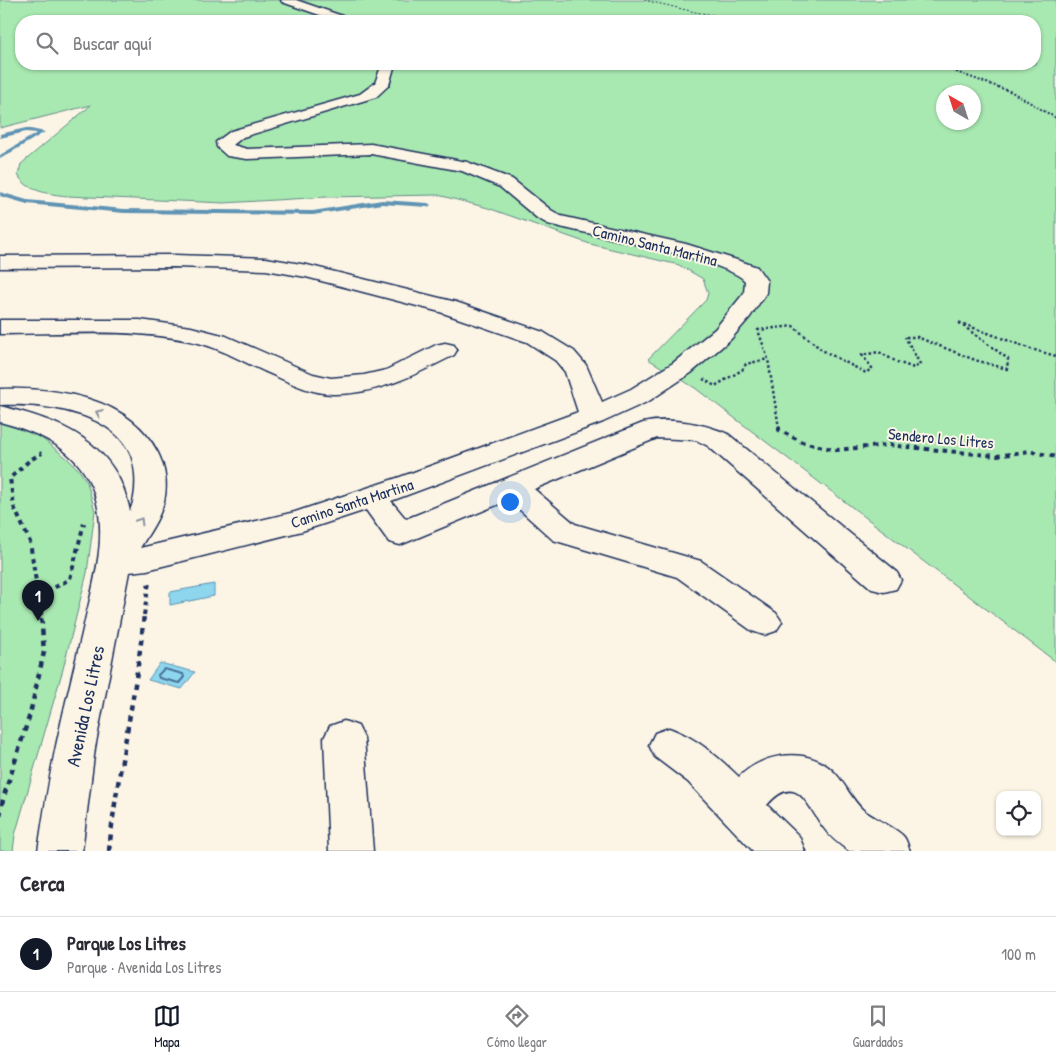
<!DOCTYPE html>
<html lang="es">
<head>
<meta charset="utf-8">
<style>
	body { margin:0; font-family:"Patrick Hand",sans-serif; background:#f7f7f7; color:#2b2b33 }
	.controls { position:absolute; right:15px; bottom:15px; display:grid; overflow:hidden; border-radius:10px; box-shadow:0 1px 4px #0004 }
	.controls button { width:45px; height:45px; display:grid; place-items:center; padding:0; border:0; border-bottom:1px solid #e1e1e2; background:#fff; color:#2b2b33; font:25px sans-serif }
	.compass { position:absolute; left:936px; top:85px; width:45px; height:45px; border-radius:50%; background:#fff; box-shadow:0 1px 4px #0004; rotate:321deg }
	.you { position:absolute; left:509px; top:501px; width:18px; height:18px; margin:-12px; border:4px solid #fff; border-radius:50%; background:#1a73e8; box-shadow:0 0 0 8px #1a73e833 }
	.badge { display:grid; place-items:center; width:32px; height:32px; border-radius:50%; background:#111827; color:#fff; font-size:16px; font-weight:700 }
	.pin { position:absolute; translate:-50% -41px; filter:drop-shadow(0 1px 2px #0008) }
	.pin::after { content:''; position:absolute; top:26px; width:18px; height:15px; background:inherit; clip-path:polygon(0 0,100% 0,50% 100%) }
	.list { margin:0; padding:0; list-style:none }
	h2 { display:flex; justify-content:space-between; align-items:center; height:65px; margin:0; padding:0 20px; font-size:21px }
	h2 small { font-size:16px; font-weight:400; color:#7c7c81 }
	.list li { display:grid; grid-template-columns:32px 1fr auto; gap:15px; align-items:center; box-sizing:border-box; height:75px; padding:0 20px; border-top:1px solid #e1e1e2 }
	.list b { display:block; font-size:19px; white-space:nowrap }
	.list p { margin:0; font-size:16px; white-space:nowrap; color:#7c7c81 }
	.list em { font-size:16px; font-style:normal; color:#7c7c81 }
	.icon { flex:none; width:28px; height:28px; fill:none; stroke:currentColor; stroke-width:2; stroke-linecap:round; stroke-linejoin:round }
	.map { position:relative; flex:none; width:1056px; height:851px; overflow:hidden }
	.search { position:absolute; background:#fff; box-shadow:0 1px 4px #0004; left:15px; right:15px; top:15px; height:55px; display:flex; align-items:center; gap:12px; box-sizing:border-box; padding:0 18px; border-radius:20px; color:#7c7c81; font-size:19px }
	.sheet { height:140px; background:#fff }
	nav { display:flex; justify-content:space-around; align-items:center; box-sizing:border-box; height:70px; border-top:1px solid #e1e1e2; background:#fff; font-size:14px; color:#7c7c81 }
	nav a { display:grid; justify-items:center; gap:2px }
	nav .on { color:#111827 }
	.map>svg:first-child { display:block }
</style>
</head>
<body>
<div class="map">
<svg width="1056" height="851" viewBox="0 0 1056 851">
	<rect width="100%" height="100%" fill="#fcf5e5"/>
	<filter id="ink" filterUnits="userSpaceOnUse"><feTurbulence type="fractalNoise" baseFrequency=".02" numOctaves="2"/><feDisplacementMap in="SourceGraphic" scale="10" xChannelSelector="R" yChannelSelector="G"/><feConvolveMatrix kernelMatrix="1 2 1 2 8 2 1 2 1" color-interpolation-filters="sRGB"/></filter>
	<g filter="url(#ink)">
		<path fill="#a8e8b1" stroke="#628c88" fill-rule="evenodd" d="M0 0H1056V662L695 388 648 359 706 300 708 293 703 279 679 265 590 244 488 208 438 195 327 197 224 203 67 196C50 194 27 192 18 175L21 164 91 105 0 128ZM21 21H1035V64H21ZM944 92H974V122H944Z
			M0 421 35 433 68 459 79 470 87 482 95 511 87 573 63 669 15 835 13 851H0Z"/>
		<path fill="#8dd6ee" stroke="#5f93b4" d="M214 584V596L170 605V592Z
			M160 663 195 672 182 689 148 680Z"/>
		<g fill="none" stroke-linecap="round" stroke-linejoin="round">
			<path stroke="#497298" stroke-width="2" d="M164 669 183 674 184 677 179 683 159 678 158 675Z"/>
			<path fill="#5f93b4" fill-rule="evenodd" d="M26 128 45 132 0 159V155L37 133 26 132 0 138V134Z
				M0 192 27 200 124 209 313 211 382 200 428 203 431 205 428 207 382 204 313 215 124 213 27 204 0 196Z"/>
			<g stroke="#1b2f5e" stroke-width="3">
				<path id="minor" d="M281 0H296L351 19 353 21H337L282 2Z
					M382 64H395L389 85 376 97 243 137 233 145 247 149 371 144 467 162 512 179 551 210 561 216 686 244 740 261 757 267 767 281 766 293 750 317 731 339 691 373 649 401 603 422 391 501 406 519 643 423C669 417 704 423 728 434L896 571 901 580 896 589 884 592 872 589 708 446 696 440 657 438 534 489 575 524 701 561 776 613 782 622 776 631 764 635 752 631 677 577 553 540 509 500 400 545 389 542 366 510 302 531 147 570 129 572 95 748 82 851H38C44 811 50 771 59 732 67 696 76 660 84 625 94 580 110 532 92 487 76 448 38 432 0 422V406C61 421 116 441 130 511 135 499 136 487 135 474 132 413 46 403 0 405V389C56 387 130 397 158 453 165 467 168 485 164 501 160 518 149 533 140 548L295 512 400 477 578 412 565 372 556 361 527 342 440 312 306 277 266 270 174 267 0 268V256L174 255 266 258 307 265 456 302 543 332 574 351 586 365 602 402 631 389 673 363 715 329 744 293 745 281C729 260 582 233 548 224L537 218 500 187 462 171 371 154 247 159 227 156 217 147 216 142 231 131 360 94 375 83Z
					M0 320H140L191 327 226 336 313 374 331 378 364 375 386 370 436 345 445 343 454 345 457 350 454 355C415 375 376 395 332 394 308 393 285 380 264 371 240 360 216 346 190 341 128 328 62 334 0 334Z
					M344 721 358 726 364 738 373 851H329L324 738 330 726Z
					M669 728C697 738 718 757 739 777 763 752 810 746 835 773 846 785 851 799 863 810 873 818 898 829 904 837 907 841 908 847 910 851H849C839 844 830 837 823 827 807 805 797 771 767 805L799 836 805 851H753L688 782 655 757 649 745 655 733Z"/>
			</g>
			<path stroke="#1b2f5e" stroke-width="1" stroke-dasharray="2 2" stroke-linecap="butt" d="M644 0 695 12 749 21
				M934 64 959 73"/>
			<path stroke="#1b2f5e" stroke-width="2" stroke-dasharray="2 2" stroke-linecap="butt" d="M956 72 1012 92 1056 118"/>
			<path stroke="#1b2f5e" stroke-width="2.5" stroke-dasharray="2.5 2.5" stroke-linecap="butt" d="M906 337H917L975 360 1007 369 1008 359 958 322 1031 349 1056 356
				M703 379 715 386 742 370 746 364 768 359
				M779 428 768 359 758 330 793 326 822 350 866 373 872 368 862 355 879 352 897 362 914 368 920 364 905 337"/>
			<path stroke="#1b2f5e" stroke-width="4" stroke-dasharray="4.5 4.5" stroke-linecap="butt" d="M779 427V430L802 442 836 450 888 445 997 456 1029 451 1056 457
				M39 596 70 579 84 523
				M41 615 30 542 14 507 10 478 30 460 42 453
				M144 615 149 582"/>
			<path stroke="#1b2f5e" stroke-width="4.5" stroke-dasharray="5.5 5.5" stroke-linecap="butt" d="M0 816 3 799 30 714 44 652 41 614
				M109 851C117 771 137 694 144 614"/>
			<use href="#minor" fill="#fcf5e5" fill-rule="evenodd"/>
		</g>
		<defs><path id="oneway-chevron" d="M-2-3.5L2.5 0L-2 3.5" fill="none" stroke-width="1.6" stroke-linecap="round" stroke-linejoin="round" transform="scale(1.25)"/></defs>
		<g stroke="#8c92a2">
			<use href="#oneway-chevron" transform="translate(99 413) rotate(-156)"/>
			<use href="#oneway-chevron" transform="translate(140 521) rotate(-58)"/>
		</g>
	</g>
	<g text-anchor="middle" stroke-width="4" stroke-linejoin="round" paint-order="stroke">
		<g font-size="16" fill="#1b2f5e" stroke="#fcf5e5">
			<text transform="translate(655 245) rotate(14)" y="6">Camino Santa Martina</text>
			<text transform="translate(941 438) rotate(5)" y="6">Sendero Los Litres</text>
			<text transform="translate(352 503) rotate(-18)" y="6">Camino Santa Martina</text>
		</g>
		<g font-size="19" fill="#1b2f5e" stroke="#fcf5e5">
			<text transform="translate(85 706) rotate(-78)" y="7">Avenida Los Litres</text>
		</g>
	</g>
</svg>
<div class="controls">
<button><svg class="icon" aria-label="locate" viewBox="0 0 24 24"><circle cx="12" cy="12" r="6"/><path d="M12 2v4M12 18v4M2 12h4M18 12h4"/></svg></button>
</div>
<svg class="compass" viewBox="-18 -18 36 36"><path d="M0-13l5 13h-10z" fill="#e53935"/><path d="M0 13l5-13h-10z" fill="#7c7c81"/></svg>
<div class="you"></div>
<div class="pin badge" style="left:38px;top:621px">1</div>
<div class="search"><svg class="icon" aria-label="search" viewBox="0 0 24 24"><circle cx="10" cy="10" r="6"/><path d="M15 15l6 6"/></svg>Buscar aquí</div>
</div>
<section class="sheet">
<h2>Cerca<small></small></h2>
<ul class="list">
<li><span class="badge">1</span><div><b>Parque Los Litres</b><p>Parque · Avenida Los Litres</p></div><em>100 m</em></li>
</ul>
</section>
<nav>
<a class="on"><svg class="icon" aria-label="map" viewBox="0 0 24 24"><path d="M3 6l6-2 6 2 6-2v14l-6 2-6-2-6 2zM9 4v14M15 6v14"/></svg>Mapa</a>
<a><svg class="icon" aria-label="directions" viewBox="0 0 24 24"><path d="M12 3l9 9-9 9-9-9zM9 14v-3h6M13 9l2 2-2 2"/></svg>Cómo llegar</a>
<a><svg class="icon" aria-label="saved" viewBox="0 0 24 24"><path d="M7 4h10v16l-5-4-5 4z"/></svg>Guardados</a>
</nav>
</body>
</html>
